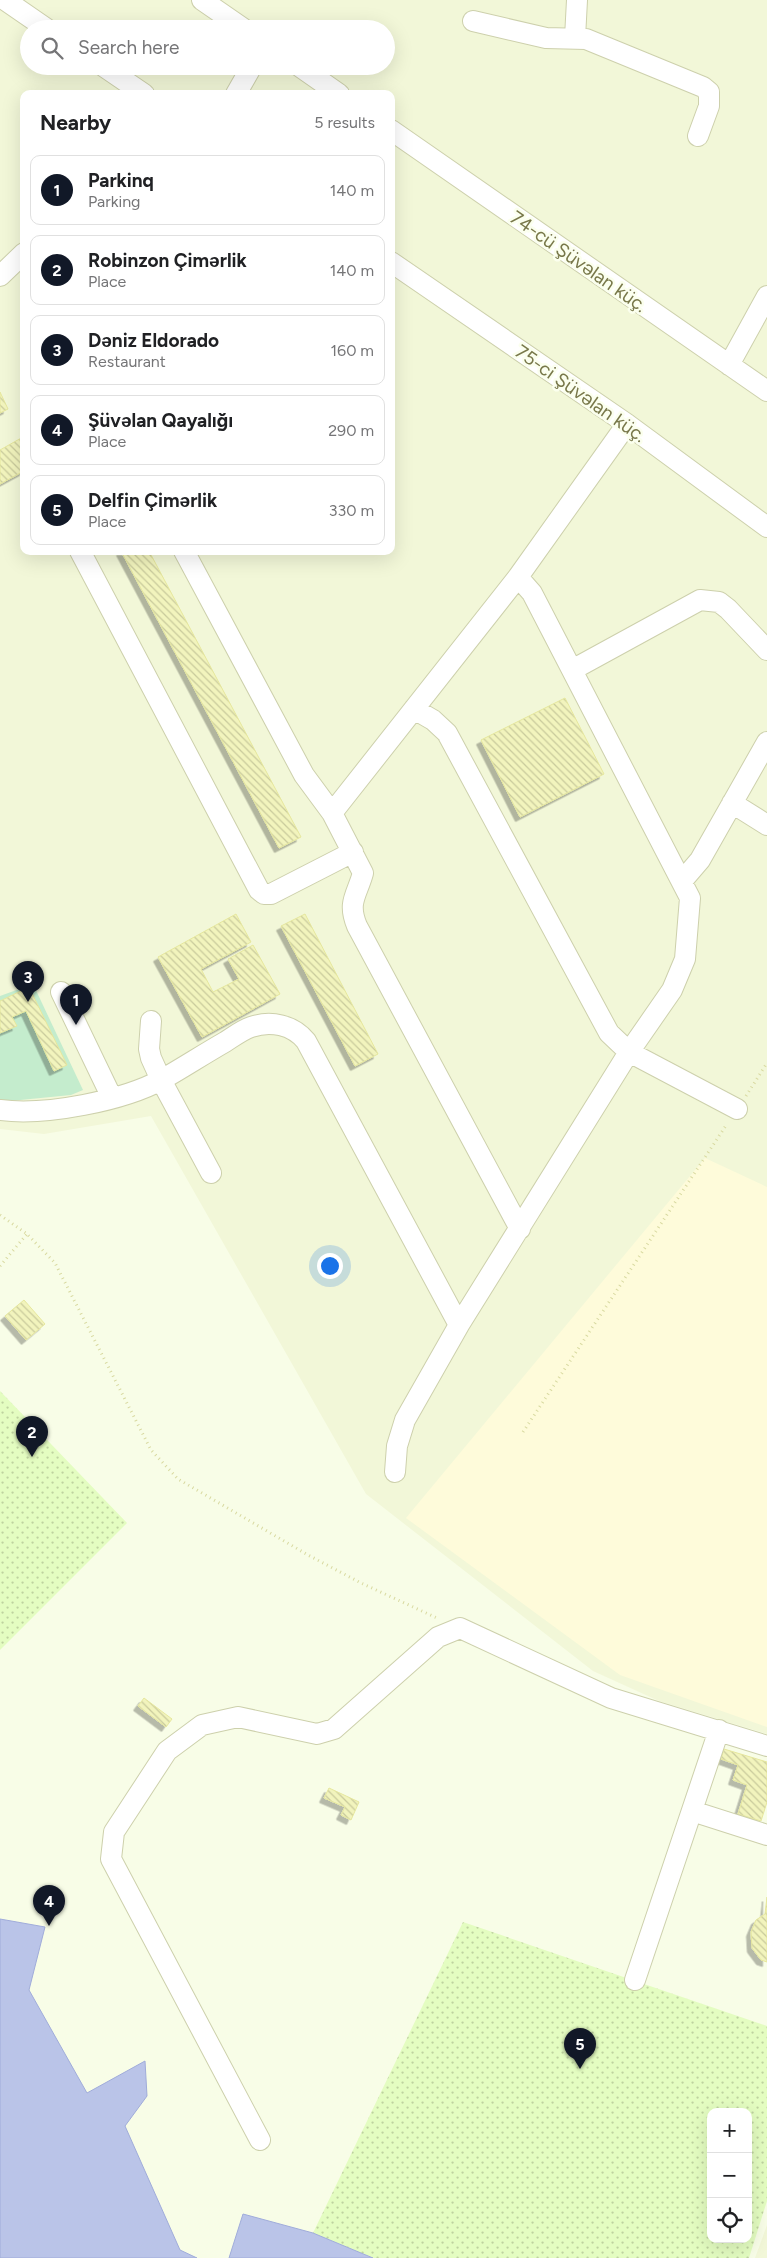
<!DOCTYPE html>
<html lang="en">
<head>
<meta charset="utf-8">
<style>
	body { margin:0; font-family:Figtree,sans-serif; background:#f2f2f2; color:#202124 }
	.controls { position:absolute; right:15px; bottom:15px; display:grid; overflow:hidden; border-radius:10px; box-shadow:0 5px 20px #0002 }
	.controls button { width:45px; height:45px; display:grid; place-items:center; padding:0; border:0; border-bottom:1px solid #e0e0e0; background:#fff; color:#202124; font:25px sans-serif }
	.you { position:absolute; left:329px; top:1265px; width:18px; height:18px; margin:-12px; border:4px solid #fff; border-radius:50%; background:#1a73e8; box-shadow:0 0 0 8px #1a73e833 }
	.badge { display:grid; place-items:center; width:32px; height:32px; border-radius:50%; background:#111827; color:#fff; font-size:16px; font-weight:700 }
	.pin { position:absolute; translate:-50% -41px; filter:drop-shadow(0 1px 2px #0008) }
	.pin::after { content:''; position:absolute; top:26px; width:18px; height:15px; background:inherit; clip-path:polygon(0 0,100% 0,50% 100%) }
	.list { margin:0; padding:0; list-style:none }
	h2 { display:flex; justify-content:space-between; align-items:center; height:65px; margin:0; padding:0 20px; font-size:21px }
	h2 small { font-size:16px; font-weight:400; color:#757577 }
	.list li { display:grid; grid-template-columns:32px 1fr auto; gap:15px; align-items:center; box-sizing:border-box; height:70px; margin:0 10px 10px; padding:0 10px; border:1px solid #e0e0e0; border-radius:10px }
	.list b { display:block; font-size:19px; white-space:nowrap }
	.list p { margin:0; font-size:16px; white-space:nowrap; color:#757577 }
	.list em { font-size:16px; font-style:normal; color:#757577 }
	.icon { flex:none; width:28px; height:28px; fill:none; stroke:currentColor; stroke-width:2; stroke-linecap:round; stroke-linejoin:round }
	.map { position:relative; flex:none; width:767px; height:2258px; overflow:hidden }
	.search { position:absolute; background:#fff; box-shadow:0 5px 20px #0002; left:20px; top:20px; width:375px; height:55px; display:flex; align-items:center; gap:12px; box-sizing:border-box; padding:0 18px; border-radius:28px; color:#757577; font-size:19px }
	.panel { position:absolute; background:#fff; box-shadow:0 5px 20px #0002; left:20px; top:90px; width:375px; height:465px; border-radius:10px }
	.map>svg:first-child { display:block }
</style>
</head>
<body>
<div class="map">
<svg width="767" height="2258" viewBox="0 0 767 2258">
	<defs>
		<pattern id="sand-dots" width="8" height="8" patternUnits="userSpaceOnUse" patternTransform="scale(1.25)"><rect width="8" height="8" fill="#e4fdc1"/><path d="M2 2h.1M6 6h.1" fill="none" stroke="#bed29f" stroke-width="1.8" stroke-linecap="round"/></pattern>
		<pattern id="building-back-hatch" width="6" height="6" patternUnits="userSpaceOnUse" patternTransform="scale(1.25)"><rect width="6" height="6" fill="#f2f4bd"/><path d="M-1 5l2 2M0 0l6 6M5-1l2 2" fill="none" stroke="#c9ca9c"/></pattern>
		<filter id="shadow"><feDropShadow dx="-4.5" dy="4.5" stdDeviation="0" flood-color="#0004"/></filter>
	</defs>
	<rect width="100%" height="100%" fill="#f8fde7"/>
	<path fill="#f2f7d8" fill-rule="evenodd" d="M0 0H767V1734L659 1701 593 1671 366 1494 151 1116 44 1134 0 1129ZM29 29H386V66H29ZM24 94H391V551H24Z
		M767 2225V2258H755Z"/>
	<path fill="#fefbda" d="M705 1158 767 1187V1727L620 1675 406 1518Z"/>
	<path fill="url(#sand-dots)" fill-rule="evenodd" d="M0 1391 127 1523 0 1650Z
		M463 1922 767 2026V2201L749 2258H373L313 2233ZM711 2112H748V2239H711Z"/>
	<path fill="#c4eccd" d="M33 984 83 1090 71 1095 0 1102V996Z"/>
	<path fill="#bac4e8" stroke="#a0acda" d="M0 1919 45 1927 29 1990 87 2093 145 2061 147 2096 125 2126 180 2250 197 2258H0Z
		M243 2214 313 2233 373 2258H229Z"/>
	<path fill="url(#building-back-hatch)" stroke="#e6e79d" filter="url(#shadow)" d="M0 392 8 409 0 413Z
		M23 437 24 471 0 484V450Z
		M121 551H149L301 837 279 848Z
		M565 698 604 774 520 817 481 740Z
		M236 914 251 942 201 969 213 992 239 979 228 959 253 945 280 994 202 1037 158 957Z
		M305 914 378 1054 355 1066 281 926Z
		M29 987 67 1065 54 1071 26 1011 12 1017 17 1026 0 1033V1001Z
		M24 1300 45 1324 26 1340 5 1316Z
		M144 1698 172 1719 166 1727 138 1706Z
		M724 1749 767 1762V1802L761 1821 738 1814 747 1785 733 1780 738 1765 721 1759Z
		M329 1788 359 1802 351 1820 341 1815 345 1807 324 1798Z
		M767 1897V1962L761 1960 752 1948 751 1932 756 1920 765 1914Z"/>
	<g fill="none" stroke-linecap="round" stroke-linejoin="round">
		<g stroke="#cdd0ac" stroke-width="22">
			<path id="minor" d="M5 0 47 29
				M202 0 244 29
				M473 21 546 38 586 39 703 87 709 92V106L698 136
				M575 38 577 0
				M103 66 144 94
				M299 66 339 94
				M236 94 252 66
				M391 130 767 391
				M391 262 627 424 767 527
				M0 276 24 253
				M729 365 767 296
				M80 551 259 890 264 894H271L353 852
				M184 551 304 775 332 813 363 873C357 895 347 902 357 926L520 1229
				M572 670 700 600 719 602 728 609 767 650
				M414 709 433 720 447 733 609 1033 629 1052 737 1109
				M732 803 767 825
				M332 813 518 577 627 424
				M682 881 700 860 767 742
				M61 992 112 1098
				M151 1021 149 1049 151 1058 161 1080 211 1173
				M0 1110C45 1116 123 1101 163 1079 184 1067 204 1054 225 1042 233 1037 242 1030 251 1027 271 1020 293 1025 306 1041L459 1325
				M395 1472 397 1446 405 1420 459 1325 629 1052 672 990 685 959 690 898 532 593 518 577
				M692 1811 767 1835
				M635 1980 719 1730
				M260 2140 111 1859 114 1832 167 1751 202 1725 238 1717 317 1734 334 1729 438 1637 460 1628 611 1698 767 1746"/>
		</g>
		<path stroke="#d8d9a0" stroke-width="3" stroke-dasharray="1 4" stroke-linecap="butt" d="M746 1096 767 1063
			M0 1215 27 1234 55 1263 151 1450 178 1479 308 1555 361 1583 437 1618
			M0 1266 27 1234
			M523 1432 727 1124"/>
		<use href="#minor" stroke="#fff" stroke-width="20"/>
	</g>
	<g text-anchor="middle" stroke-width="5" stroke-linejoin="round" paint-order="stroke">
		<g font-size="19" fill="#78784a" stroke="#fbffee">
			<text transform="translate(579 261) rotate(35)" y="7">74-cü Şüvəlan küç.</text>
			<text transform="translate(581 393) rotate(35)" y="7">75-ci Şüvəlan küç.</text>
		</g>
	</g>
</svg>
<div class="controls">
<button>+</button>
<button>−</button>
<button><svg class="icon" aria-label="locate" viewBox="0 0 24 24"><circle cx="12" cy="12" r="6"/><path d="M12 2v4M12 18v4M2 12h4M18 12h4"/></svg></button>
</div>
<div class="you"></div>
<div class="pin badge" style="left:76px;top:1025px">1</div>
<div class="pin badge" style="left:32px;top:1457px">2</div>
<div class="pin badge" style="left:28px;top:1002px">3</div>
<div class="pin badge" style="left:49px;top:1926px">4</div>
<div class="pin badge" style="left:580px;top:2069px">5</div>
<div class="search"><svg class="icon" aria-label="search" viewBox="0 0 24 24"><circle cx="10" cy="10" r="6"/><path d="M15 15l6 6"/></svg>Search here</div>
<section class="panel">
<h2>Nearby<small>5 results</small></h2>
<ul class="list">
<li><span class="badge">1</span><div><b>Parkinq</b><p>Parking</p></div><em>140 m</em></li>
<li><span class="badge">2</span><div><b>Robinzon Çimərlik</b><p>Place</p></div><em>140 m</em></li>
<li><span class="badge">3</span><div><b>Dəniz Eldorado</b><p>Restaurant</p></div><em>160 m</em></li>
<li><span class="badge">4</span><div><b>Şüvəlan Qayalığı</b><p>Place</p></div><em>290 m</em></li>
<li><span class="badge">5</span><div><b>Delfin Çimərlik</b><p>Place</p></div><em>330 m</em></li>
</ul>
</section>
</div>
</body>
</html>
